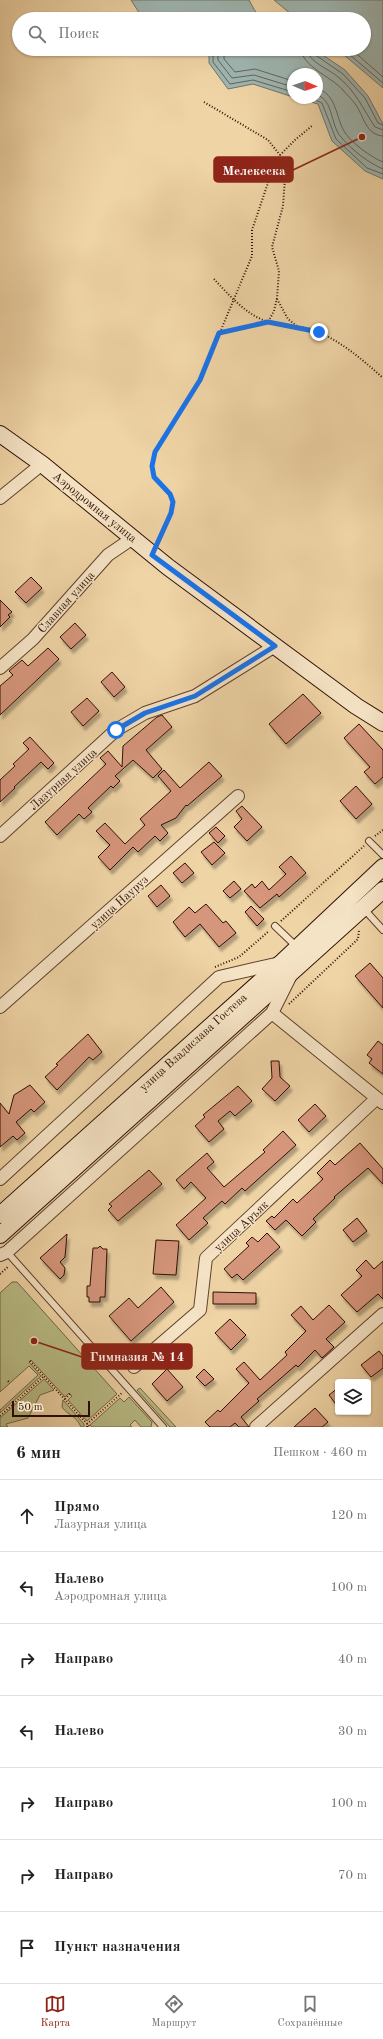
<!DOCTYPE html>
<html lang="ru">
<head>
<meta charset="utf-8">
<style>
	body { margin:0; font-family:"Old Standard TT",serif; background:#f6f6f6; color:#222 }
	.controls { position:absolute; right:12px; bottom:12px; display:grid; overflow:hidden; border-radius:4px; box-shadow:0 1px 3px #0004 }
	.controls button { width:36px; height:36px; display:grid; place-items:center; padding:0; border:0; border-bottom:1px solid #e0e0e0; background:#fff; color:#222; font:20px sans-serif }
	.compass { position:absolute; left:287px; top:68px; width:36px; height:36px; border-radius:50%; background:#fff; box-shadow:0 1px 3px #0004; rotate:92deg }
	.scale { position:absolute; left:12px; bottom:10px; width:78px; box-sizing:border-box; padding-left:4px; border:2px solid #2f1003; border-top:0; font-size:11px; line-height:14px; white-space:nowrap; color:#2f1003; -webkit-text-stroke:3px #f5e3c5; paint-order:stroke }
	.stop { position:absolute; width:12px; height:12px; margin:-9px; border:3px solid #1a73e8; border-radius:50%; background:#fff }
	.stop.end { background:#1a73e8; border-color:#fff; box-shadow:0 1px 4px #0008 }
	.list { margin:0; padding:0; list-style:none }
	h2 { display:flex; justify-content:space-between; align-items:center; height:52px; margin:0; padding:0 16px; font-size:17px }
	h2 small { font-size:13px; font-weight:400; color:#767676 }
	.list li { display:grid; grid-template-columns:26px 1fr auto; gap:12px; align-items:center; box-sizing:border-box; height:72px; padding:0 16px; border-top:1px solid #e0e0e0 }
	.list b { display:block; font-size:15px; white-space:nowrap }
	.list p { margin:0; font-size:13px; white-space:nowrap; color:#767676 }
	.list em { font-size:13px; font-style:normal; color:#767676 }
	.icon { flex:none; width:22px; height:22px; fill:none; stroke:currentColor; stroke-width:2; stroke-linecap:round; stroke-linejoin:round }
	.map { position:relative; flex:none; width:383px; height:1427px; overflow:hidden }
	.search { position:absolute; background:#fff; box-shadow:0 1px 3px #0004; left:12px; right:12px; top:12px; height:44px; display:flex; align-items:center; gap:10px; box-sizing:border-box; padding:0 14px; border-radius:22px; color:#767676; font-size:15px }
	.sheet { height:556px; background:#fff }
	nav { display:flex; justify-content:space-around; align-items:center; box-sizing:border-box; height:56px; border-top:1px solid #e0e0e0; background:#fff; font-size:11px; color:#767676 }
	nav a { display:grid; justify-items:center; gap:2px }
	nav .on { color:#8f2418 }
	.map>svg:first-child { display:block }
</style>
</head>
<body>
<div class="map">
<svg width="383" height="1427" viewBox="0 0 383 1427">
	<defs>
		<filter id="shadow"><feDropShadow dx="2.5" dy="4.5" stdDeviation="1" flood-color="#0004"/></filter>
	</defs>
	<rect width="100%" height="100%" fill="#efd4a6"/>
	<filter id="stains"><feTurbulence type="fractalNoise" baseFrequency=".005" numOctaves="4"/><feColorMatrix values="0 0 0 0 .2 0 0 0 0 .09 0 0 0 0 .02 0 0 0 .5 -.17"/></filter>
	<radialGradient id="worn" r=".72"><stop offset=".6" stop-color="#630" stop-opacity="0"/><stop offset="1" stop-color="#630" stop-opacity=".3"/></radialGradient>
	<path fill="#b9bd87" stroke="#746645" d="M12 1282H17L117 1394 87 1421 68 1400 72 1396 69 1393 65 1397 31 1360 29 1362 41 1376 0 1413V1410L38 1375 29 1366 0 1392V1293Z
		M44 1379 54 1390 40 1395 28 1418 6 1424 8 1427H0V1418Z
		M140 1388 176 1427H170L137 1390Z
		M129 1397 152 1422 151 1427H141L135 1420 130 1425 132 1427H92L90 1425 120 1398 124 1402Z
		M63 1400 84 1424V1427H81C76 1415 68 1416 62 1407Z"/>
	<path fill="#9eb6b2" stroke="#72746c" d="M131 0H249L255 11 263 19H143Z
		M274 0H383V88L337 49H364V19H297Z
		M209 49H314L345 70 368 96 383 124V179L365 171 332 141 318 104 297 98H317V74H293V97L253 84 228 89 209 63Z"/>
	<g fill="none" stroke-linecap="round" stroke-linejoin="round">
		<path stroke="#66635a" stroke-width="1" d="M213 49V62L230 84 253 80 293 92
			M218 49V60L232 78 254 75 293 87
			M224 49V59L235 72 255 69 293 81
			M301 49C302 66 331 77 342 89 346 94 352 99 356 105 364 117 366 135 383 136
			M307 49C308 62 329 69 338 77 355 90 363 109 375 127L383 130
			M312 49 314 54 343 74 365 98 378 123 383 125
			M343 49 383 83
			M351 49 383 77
			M317 88C337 95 335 115 344 131 350 142 372 158 383 162
			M317 95C334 100 330 125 341 137 352 150 367 162 383 169
			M311 98 322 103 336 139 367 168 383 174"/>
	</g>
	<path fill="#d6967b" stroke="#2f1003" filter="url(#shadow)" d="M31 577 42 588 26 603 15 592Z
		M0 600 12 612 8 615 10 617 0 627Z
		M75 623 86 635 71 649 60 637Z
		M48 648 59 659 0 715V686L13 675 9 671 22 660 28 666Z
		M112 672 125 687 114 697 101 682Z
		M303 694 321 713 286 744 269 724Z
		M87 698 99 711 83 726 71 712Z
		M162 715 172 727 146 750 162 769 153 778 133 760 115 776 120 781 113 788 111 786 88 808 92 812 84 819 79 814 57 835 45 822 106 764 100 758 108 751 122 767 123 746 157 717Z
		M359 724 383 750V777L375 784 364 772 370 767 344 738Z
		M30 737 54 763 48 769 41 762 14 787 15 788 0 802V780L15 766 13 764 29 749 23 743Z
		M209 762 222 776 187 806 186 805 176 818 161 825 168 833 160 841 155 836 138 852 133 847 110 870 98 857 110 845 96 831 105 823 125 844 145 825 140 819 171 791 158 776 164 770 180 788Z
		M356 786 372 804 356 819 340 801Z
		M242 806 262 827 247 841 234 827 242 819 236 811Z
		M216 827 225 836 218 843 209 833Z
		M214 842 225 853 212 865 201 852Z
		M291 856 306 873 279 897 277 894 260 908 244 891 252 884 255 888 262 881 269 890 286 874 279 867Z
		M185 863 194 873 182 883 173 873Z
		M234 881 241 889 230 898 223 891Z
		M161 885 170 896 157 907 148 896Z
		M206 904 223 923 226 921 236 933 219 947 200 924 185 937 173 922 189 907 195 913Z
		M251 906 264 919 257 926 245 912Z
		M370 963 383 978V1008L355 976Z
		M88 1034 102 1052 93 1060 89 1057 57 1090 45 1077 58 1065 56 1064Z
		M378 1041 383 1045V1074L369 1063 372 1059 367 1055Z
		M271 1061H279L280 1077 290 1086 275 1101 262 1089 272 1078Z
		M30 1085 45 1102 34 1112 31 1109 16 1122 25 1133 17 1140 13 1136 0 1147V1103L9 1114 14 1095Z
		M238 1086 252 1101 235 1116 230 1111 218 1121 224 1129 209 1142 195 1126 205 1117 203 1115Z
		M315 1104 326 1116 309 1132 298 1120Z
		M283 1131 296 1145 245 1191 242 1188 225 1204 222 1201 203 1218 208 1223 189 1240 176 1225 206 1198 191 1182 184 1189 176 1180 207 1153 214 1162 207 1168 224 1187 265 1152 263 1150Z
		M360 1143 383 1169V1184L368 1168 334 1197 335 1198 313 1219 316 1222 302 1236 286 1220 275 1230 266 1221 272 1216 274 1218 293 1199 297 1203 323 1179 317 1173 330 1160 335 1165Z
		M149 1170 162 1184 118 1221 108 1210 112 1206 109 1204Z
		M357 1218 367 1231 353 1242 343 1230Z
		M267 1233 280 1247 243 1280 237 1274 232 1278 224 1269 249 1246 246 1243 252 1237 258 1242Z
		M67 1234 65 1257 60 1262 65 1268 64 1275 60 1279 40 1258Z
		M156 1240 179 1241 176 1275 153 1274Z
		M100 1246 103 1249H107L105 1297H100V1302H89V1297H87V1286H90L93 1248H98Z
		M366 1260 374 1269 383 1261V1299L378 1294 357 1312 341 1295 362 1276 356 1270Z
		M161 1287 174 1302 131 1341 109 1316 129 1298 138 1308Z
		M213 1292 256 1293V1304H213Z
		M329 1305 345 1322 326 1339 334 1347 322 1358 315 1350 298 1367 296 1365 257 1399 259 1401 241 1417 249 1427H239L235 1423 230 1427H210L205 1422 218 1410 220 1412 249 1383 236 1369 244 1362 260 1380 287 1355 285 1352 306 1331 291 1315 301 1306 313 1320Z
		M230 1319 246 1335 231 1350 215 1333Z
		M379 1351 383 1356V1368L371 1377 361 1365Z
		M167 1369 183 1387 167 1401 152 1384Z
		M204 1369 214 1379 205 1386 196 1377Z
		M338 1388V1407L329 1395Z
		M315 1408 328 1422 322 1427H294Z"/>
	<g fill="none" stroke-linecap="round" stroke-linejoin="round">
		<g stroke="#5f412c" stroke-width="8">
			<path id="lane" d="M369 841 383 855
				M364 909 383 930
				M275 926 297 947
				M7 1252 163 1427"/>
		</g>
		<g stroke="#5f412c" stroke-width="14">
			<path id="street" d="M0 498 42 464
				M0 668 33 639 108 555 133 538
				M0 836 116 730 145 713 195 696 275 646
				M0 1007 238 796
				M272 1013 383 1103
				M0 1179 219 977 280 963
				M0 1255 7 1252 272 1013 290 977
				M134 1367 200 1310 206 1258 377 1098
				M256 1427 383 1314"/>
		</g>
		<g stroke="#2f1003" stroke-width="18">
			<path id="secondary" d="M0 434 42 464 168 567 356 706 383 723
				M0 1215 281 963 383 867
				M0 1235 383 890"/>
		</g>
		<path stroke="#2f1003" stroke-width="2" stroke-dasharray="1 2" stroke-linecap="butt" d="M204 102 268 140 280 155 285 178 283 206 272 247 279 271 277 298 274 311 268 322 220 333
			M214 279C229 295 247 316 269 322 286 327 305 325 321 333 344 344 363 360 383 378
			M277 299 288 319 298 327
			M158 543 171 513 173 502 169 494 155 477 152 466 155 452 200 380 252 256V230L271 174 280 155 295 140 313 125
			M375 836 383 830
			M281 921 364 846
			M215 967 239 957 269 931
			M289 1004 358 939 359 930
			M0 1274 9 1266
			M30 1361 90 1427
			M8 1381 10 1383
			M65 1399 70 1394
			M0 1416 44 1376
			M87 1427V1424L123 1392"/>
		<use href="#lane" stroke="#f5e3c5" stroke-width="6"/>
		<use href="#street" stroke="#f5e3c5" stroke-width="12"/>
		<use href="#secondary" stroke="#f5e3c5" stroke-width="16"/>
	</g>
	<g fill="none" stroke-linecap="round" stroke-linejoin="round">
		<path stroke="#1a73e8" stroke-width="5" d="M116 730 145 713 195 696 275 646 152 555 171 513 173 502 170 494 154 477 152 466 155 452 200 380 219 333 268 322 319 332"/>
	</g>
	<g text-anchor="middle" stroke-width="3" stroke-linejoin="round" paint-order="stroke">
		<g font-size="12" fill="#2f1003" stroke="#f5e3c5">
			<text transform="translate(95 507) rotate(39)" y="4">Аэродромная улица</text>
			<text transform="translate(66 602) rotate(-48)" y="4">Славная улица</text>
			<text transform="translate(63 779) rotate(-42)" y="4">Лазурная улица</text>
			<text transform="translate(119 902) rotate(-42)" y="4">улица Науруз</text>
			<text transform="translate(193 1042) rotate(-42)" y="4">улица Владислава Гостева</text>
			<text transform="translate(241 1226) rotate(-43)" y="4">улица Аръяк</text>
		</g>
	</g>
	<path fill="none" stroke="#8f2418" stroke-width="1.5" d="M362 137L293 170M34 1341L82 1357"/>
	<g fill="#8f2418" stroke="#f5e3c5" stroke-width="1.5">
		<circle cx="362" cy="137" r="4"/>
		<circle cx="34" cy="1341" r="4"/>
	</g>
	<g fill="#8f2418" stroke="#8f2418" stroke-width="1.5">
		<rect x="214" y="157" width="79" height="25" rx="4"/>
		<rect x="82" y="1344" width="110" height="25" rx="4"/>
	</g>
	<g font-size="13" text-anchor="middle" font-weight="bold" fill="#fff">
		<text x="254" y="175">Мелекеска</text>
		<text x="137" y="1361">Гимназия № 14</text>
	</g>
	<rect width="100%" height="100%" filter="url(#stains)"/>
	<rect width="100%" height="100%" fill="url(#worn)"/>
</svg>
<div class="controls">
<button><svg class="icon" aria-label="layers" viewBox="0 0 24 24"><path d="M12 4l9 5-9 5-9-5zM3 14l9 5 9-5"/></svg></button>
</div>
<svg class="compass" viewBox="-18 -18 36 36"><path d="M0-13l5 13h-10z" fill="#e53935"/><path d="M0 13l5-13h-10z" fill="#767676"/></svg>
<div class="scale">50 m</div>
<div class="stop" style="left:116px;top:730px"></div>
<div class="stop end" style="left:319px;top:332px"></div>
<div class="search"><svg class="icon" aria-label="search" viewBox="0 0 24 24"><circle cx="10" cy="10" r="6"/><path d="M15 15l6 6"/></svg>Поиск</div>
</div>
<section class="sheet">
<h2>6 мин<small>Пешком · 460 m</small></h2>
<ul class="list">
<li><svg class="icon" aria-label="ahead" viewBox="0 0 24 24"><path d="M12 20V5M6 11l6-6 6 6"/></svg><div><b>Прямо</b><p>Лазурная улица</p></div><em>120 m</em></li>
<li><svg class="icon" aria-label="left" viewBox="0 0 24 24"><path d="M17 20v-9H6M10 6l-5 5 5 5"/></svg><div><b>Налево</b><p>Аэродромная улица</p></div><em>100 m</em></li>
<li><svg class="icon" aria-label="right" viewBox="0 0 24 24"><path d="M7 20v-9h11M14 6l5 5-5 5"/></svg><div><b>Направо</b></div><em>40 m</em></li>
<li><svg class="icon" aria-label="left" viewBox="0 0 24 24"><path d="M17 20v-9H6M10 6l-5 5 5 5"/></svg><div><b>Налево</b></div><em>30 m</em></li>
<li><svg class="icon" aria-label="right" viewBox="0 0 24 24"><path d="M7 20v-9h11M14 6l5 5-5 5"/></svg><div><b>Направо</b></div><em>100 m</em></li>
<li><svg class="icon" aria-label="right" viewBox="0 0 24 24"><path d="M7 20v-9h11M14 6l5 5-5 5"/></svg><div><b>Направо</b></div><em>70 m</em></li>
<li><svg class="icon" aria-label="arrive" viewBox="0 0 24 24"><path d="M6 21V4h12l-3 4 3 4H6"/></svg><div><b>Пункт назначения</b></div></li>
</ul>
</section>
<nav>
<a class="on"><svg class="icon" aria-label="map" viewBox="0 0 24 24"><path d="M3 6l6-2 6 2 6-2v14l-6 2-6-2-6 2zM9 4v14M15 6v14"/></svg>Карта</a>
<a><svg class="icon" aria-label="directions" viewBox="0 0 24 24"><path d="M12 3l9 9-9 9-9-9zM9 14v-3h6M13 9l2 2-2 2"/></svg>Маршрут</a>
<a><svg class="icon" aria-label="saved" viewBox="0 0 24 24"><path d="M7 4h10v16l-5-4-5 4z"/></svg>Сохранённые</a>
</nav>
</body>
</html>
